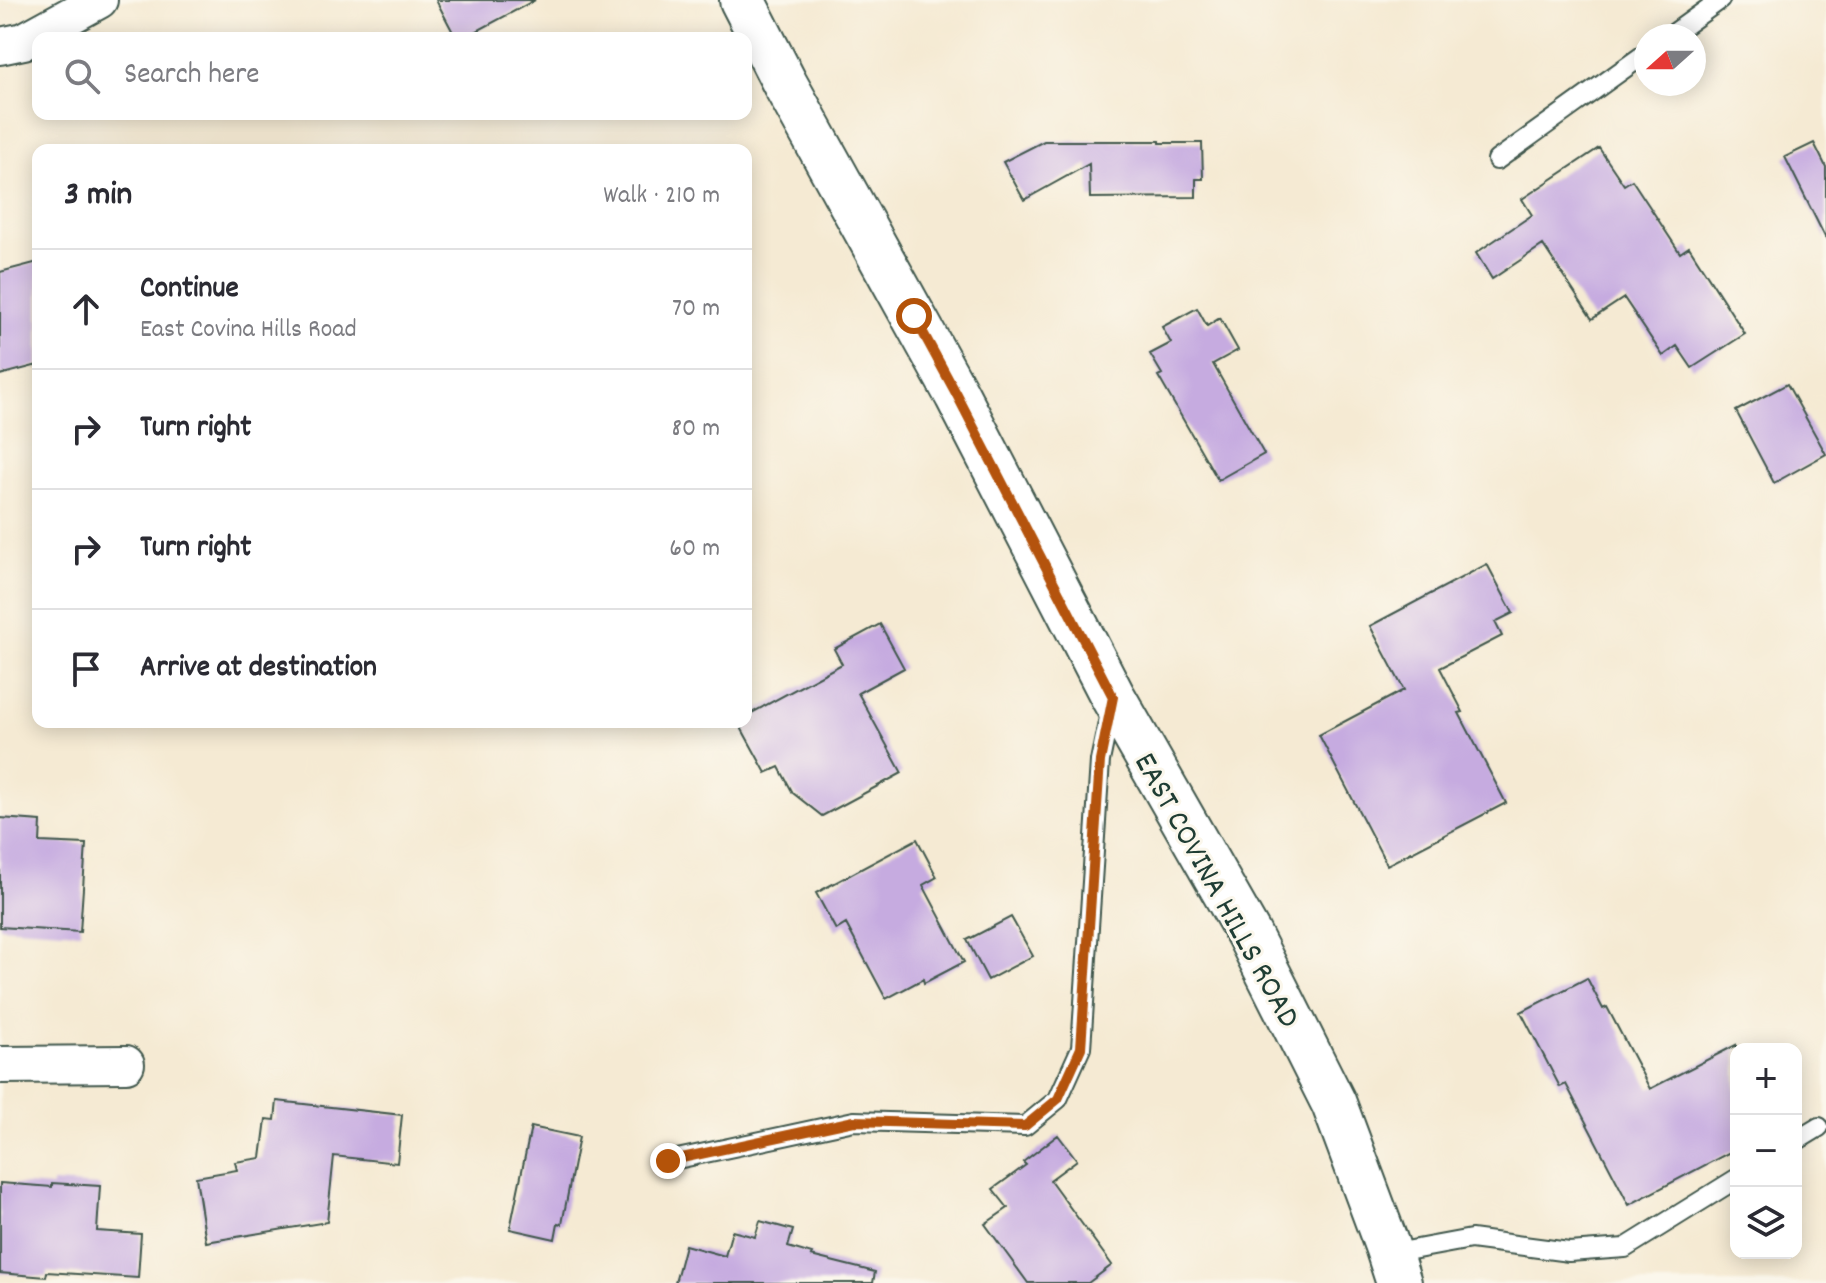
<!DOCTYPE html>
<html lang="en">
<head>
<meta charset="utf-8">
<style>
	body { margin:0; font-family:Dekko,sans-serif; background:#f7f7f7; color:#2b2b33 }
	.controls { position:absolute; right:24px; bottom:24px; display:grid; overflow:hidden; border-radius:16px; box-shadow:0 4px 20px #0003 }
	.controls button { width:72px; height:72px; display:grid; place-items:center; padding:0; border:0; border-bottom:2px solid #e1e1e2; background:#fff; color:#2b2b33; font:40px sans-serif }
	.compass { position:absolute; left:1634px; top:24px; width:72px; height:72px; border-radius:50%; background:#fff; box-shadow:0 4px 20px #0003; rotate:249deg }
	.stop { position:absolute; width:24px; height:24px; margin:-18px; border:6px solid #b45309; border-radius:50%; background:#fff }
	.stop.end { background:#b45309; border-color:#fff; box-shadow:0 2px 8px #0008 }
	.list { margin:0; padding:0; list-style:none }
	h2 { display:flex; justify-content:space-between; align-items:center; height:104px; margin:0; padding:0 32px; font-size:34px }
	h2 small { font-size:26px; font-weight:400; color:#7c7c81 }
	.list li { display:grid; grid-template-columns:52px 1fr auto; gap:24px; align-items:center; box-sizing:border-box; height:120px; padding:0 32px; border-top:2px solid #e1e1e2 }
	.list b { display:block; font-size:30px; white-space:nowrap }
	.list p { margin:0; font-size:26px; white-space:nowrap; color:#7c7c81 }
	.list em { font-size:26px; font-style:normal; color:#7c7c81 }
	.icon { flex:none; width:44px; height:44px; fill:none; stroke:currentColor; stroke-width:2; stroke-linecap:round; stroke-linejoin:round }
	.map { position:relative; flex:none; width:1826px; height:1283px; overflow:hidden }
	.search { position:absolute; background:#fff; box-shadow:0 4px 20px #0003; left:32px; top:32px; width:720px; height:88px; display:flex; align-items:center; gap:20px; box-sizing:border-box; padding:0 28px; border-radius:16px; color:#7c7c81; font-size:30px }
	.panel { position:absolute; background:#fff; box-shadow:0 4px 20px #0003; left:32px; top:144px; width:720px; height:584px; border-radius:16px }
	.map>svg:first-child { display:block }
</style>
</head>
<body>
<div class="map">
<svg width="1826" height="1283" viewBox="0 0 1826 1283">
	<rect width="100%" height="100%" fill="#fbf7ec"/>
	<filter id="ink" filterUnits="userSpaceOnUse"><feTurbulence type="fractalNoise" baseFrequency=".0125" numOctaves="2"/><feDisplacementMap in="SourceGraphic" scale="16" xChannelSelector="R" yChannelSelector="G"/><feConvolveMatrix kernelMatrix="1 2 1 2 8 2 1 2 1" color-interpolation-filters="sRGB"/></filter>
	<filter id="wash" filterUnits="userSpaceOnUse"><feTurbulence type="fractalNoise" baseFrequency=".006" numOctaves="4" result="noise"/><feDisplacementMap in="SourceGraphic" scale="32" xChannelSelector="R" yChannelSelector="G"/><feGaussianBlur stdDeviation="1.8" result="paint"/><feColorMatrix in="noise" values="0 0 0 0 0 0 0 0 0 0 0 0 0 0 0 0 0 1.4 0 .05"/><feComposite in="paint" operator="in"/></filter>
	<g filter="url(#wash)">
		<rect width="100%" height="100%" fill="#f5ead3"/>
		<g id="blocks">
			<path fill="#c6abe0" d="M436 0H535L464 38H456Z
				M1044 141H1160V143H1202L1203 179H1196V197L1090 198 1089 164 1024 200 1003 162Z
				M1814 143 1826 167V239L1785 157Z
				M1599 148 1624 185 1632 180 1680 253 1689 247 1745 334 1692 368 1677 346 1663 356 1624 298 1592 319 1543 245 1492 279 1476 253 1532 215 1522 199Z
				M38 262V365L0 375V272Z
				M1197 308 1207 326 1220 318 1238 350 1213 364 1264 454 1218 480 1158 376 1162 374 1150 354 1171 343 1162 327Z
				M1787 384 1826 454 1774 483 1736 411Z
				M1487 564 1513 613 1495 622 1502 636 1440 668 1463 712 1459 713 1506 803 1387 865 1319 735 1404 690 1370 626Z
				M880 624 904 668 858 693 902 773 822 816 793 793 779 767 766 773 738 722H746V716L842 664 834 649Z
				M0 818 41 821 40 842 86 844 80 932 0 927Z
				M917 839 937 877 923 885 964 962 924 983 923 979 886 999 846 924 836 930 816 893Z
				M1011 917 1033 956 988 980 967 940Z
				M1587 978 1603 1009 1607 1007 1650 1089 1736 1045V1149L1629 1205 1566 1084 1560 1087 1521 1012Z
				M277 1101 402 1115 397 1163 334 1156 327 1222 206 1242 196 1177 237 1170 235 1162 261 1158 266 1119 275 1120Z
				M531 1127 579 1137 562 1224 558 1223 555 1239 510 1229Z
				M1058 1135 1077 1160 1050 1180 1112 1265 1088 1283H1028L985 1224 1008 1208 993 1189 1026 1165 1023 1162Z
				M0 1183 52 1187V1183L100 1186 97 1231 141 1234 138 1278 47 1272 46 1277 0 1273Z
				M760 1221 793 1230 788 1247 812 1254 811 1256 875 1272 873 1283H675L685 1245 725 1256 732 1231 755 1237Z"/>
		</g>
	</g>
	<g filter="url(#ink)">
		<use href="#blocks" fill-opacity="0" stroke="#3f574c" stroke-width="2"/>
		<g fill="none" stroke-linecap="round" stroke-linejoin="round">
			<g stroke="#3f574c" stroke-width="22">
				<path id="service" d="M1670 36 1720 0
					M1497 160 1646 53
					M1796 1141 1819 1127
					M668 1161 854 1121 1025 1126 1058 1099 1081 1048 1100 761 1111 708
					M1390 1254 1471 1239 1569 1252 1625 1248 1736 1179"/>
			</g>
			<g stroke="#3f574c" stroke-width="40">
				<path id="minor" d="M0 46 24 41 99 0
					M0 1065 126 1064"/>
			</g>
			<g stroke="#3f574c" stroke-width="48">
				<path id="tertiary" d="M742 0 785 84 957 395 1113 697 1248 933 1334 1104 1387 1246 1399 1283"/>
			</g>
			<use href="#service" stroke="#fff" stroke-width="18"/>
			<use href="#minor" stroke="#fff" stroke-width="36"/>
			<use href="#tertiary" stroke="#fff" stroke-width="44"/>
		</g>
	</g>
	<g fill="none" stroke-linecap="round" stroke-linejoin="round" filter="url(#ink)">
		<path stroke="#b45309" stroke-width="10" d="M668 1161 854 1121 1025 1126 1058 1099 1081 1048 1100 761 1113 697 957 395 914 316"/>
	</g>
	<g text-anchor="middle" stroke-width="6" stroke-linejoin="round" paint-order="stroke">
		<g font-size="32" fill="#1f3d34" stroke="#fbf7ec">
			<text transform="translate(1219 889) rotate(61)" y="11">EAST COVINA HILLS ROAD</text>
		</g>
	</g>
</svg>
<div class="controls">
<button>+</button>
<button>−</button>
<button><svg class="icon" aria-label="layers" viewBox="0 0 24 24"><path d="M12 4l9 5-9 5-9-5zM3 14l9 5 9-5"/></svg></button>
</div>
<svg class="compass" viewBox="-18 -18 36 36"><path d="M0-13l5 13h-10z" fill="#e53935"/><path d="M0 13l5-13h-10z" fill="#7c7c81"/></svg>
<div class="stop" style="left:914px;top:316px"></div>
<div class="stop end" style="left:668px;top:1161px"></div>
<div class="search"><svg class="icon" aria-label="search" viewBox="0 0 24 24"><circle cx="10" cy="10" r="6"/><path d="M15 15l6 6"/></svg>Search here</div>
<section class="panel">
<h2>3 min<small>Walk · 210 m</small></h2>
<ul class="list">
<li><svg class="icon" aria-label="ahead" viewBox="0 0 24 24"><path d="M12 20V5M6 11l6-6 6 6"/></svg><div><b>Continue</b><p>East Covina Hills Road</p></div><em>70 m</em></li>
<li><svg class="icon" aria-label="right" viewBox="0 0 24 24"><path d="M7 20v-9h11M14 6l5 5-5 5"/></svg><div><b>Turn right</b></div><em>80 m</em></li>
<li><svg class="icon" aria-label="right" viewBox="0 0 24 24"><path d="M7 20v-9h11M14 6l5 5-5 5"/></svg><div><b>Turn right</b></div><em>60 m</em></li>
<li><svg class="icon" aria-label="arrive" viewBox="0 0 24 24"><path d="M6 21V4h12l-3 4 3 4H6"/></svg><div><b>Arrive at destination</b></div></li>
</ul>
</section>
</div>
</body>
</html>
